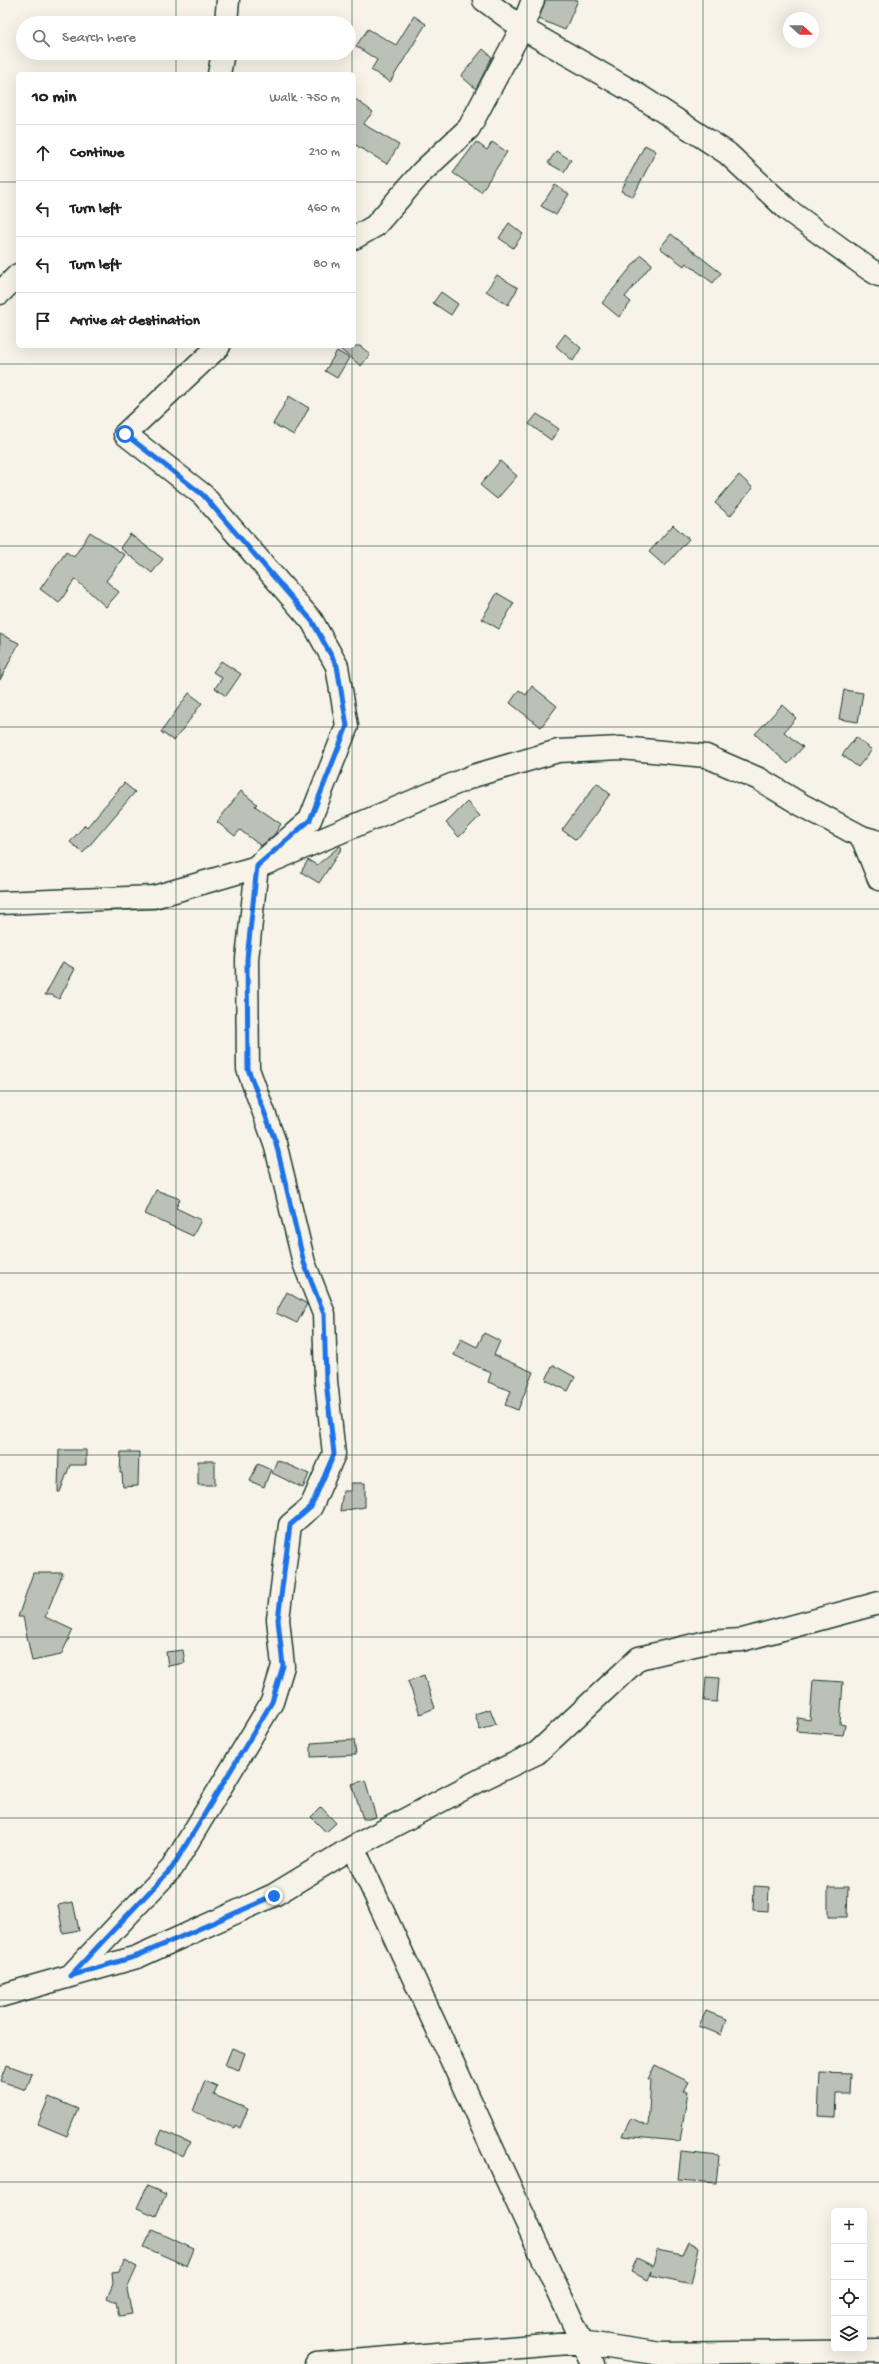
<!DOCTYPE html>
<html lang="en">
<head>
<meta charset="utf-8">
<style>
	body { margin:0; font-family:"Gochi Hand",sans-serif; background:#f2f2f2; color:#222 }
	.controls { position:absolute; right:12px; bottom:12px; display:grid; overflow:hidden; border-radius:6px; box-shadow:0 4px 16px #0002 }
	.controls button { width:36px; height:36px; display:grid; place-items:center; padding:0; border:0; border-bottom:1px solid #e0e0e0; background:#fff; color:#222; font:20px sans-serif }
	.compass { position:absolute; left:783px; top:12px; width:36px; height:36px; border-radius:50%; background:#fff; box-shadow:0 4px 16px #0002; rotate:111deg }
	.stop { position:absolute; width:12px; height:12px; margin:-9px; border:3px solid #1a73e8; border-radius:50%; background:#fff }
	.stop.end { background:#1a73e8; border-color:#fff; box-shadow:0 1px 4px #0008 }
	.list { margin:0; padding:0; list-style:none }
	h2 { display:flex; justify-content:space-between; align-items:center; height:52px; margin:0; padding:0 16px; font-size:17px }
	h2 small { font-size:13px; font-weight:400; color:#767676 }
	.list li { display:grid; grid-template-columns:26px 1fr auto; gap:12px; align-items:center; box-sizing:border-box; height:56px; padding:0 16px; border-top:1px solid #e0e0e0 }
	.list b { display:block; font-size:15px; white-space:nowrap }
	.list em { font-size:13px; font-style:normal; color:#767676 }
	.icon { flex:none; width:22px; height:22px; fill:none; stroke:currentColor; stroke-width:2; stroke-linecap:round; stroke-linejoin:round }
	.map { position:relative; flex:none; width:879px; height:2364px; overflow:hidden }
	.search { position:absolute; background:#fff; box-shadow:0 4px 16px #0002; left:16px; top:16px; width:340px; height:44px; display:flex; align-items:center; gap:10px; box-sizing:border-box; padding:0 14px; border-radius:22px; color:#767676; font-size:15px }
	.panel { position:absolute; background:#fff; box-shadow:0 4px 16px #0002; left:16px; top:72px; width:340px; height:276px; border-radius:6px }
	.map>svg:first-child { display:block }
</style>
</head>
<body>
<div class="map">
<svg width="879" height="2364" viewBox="0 0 879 2364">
	<rect width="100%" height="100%" fill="#f7f3e8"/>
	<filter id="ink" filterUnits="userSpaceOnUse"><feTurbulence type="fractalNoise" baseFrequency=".025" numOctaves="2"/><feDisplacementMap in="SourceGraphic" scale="8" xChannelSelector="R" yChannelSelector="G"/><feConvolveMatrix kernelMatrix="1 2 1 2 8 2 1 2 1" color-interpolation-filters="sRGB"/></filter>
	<g filter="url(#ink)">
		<path fill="#bbc1b6" stroke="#1f3d34" d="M545 0H578L565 30 539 19Z
			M414 16 426 24 390 82 371 70 377 60 356 46 368 29 396 45Z
			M483 49 492 57 476 89 461 76Z
			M354 98 373 112 363 124 399 145 387 164 354 144Z
			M476 142 487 150 492 142 507 152 481 192 453 173Z
			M645 145 656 151 633 197 621 191Z
			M556 151 571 160 564 172 548 163Z
			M555 185 569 194 556 215 541 206Z
			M509 223 523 234 513 248 499 238Z
			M671 234 721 273 713 283 686 263 684 266 660 248Z
			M641 255 652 264 625 297 631 302 619 317 602 303Z
			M497 275 518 288 508 305 486 291Z
			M441 292 458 304 451 315 433 303Z
			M565 334 581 348 573 361 556 346Z
			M336 346H360L370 354 361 366Z
			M337 351 349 358 337 378 325 371Z
			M289 396 309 408 294 435 273 424Z
			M537 414 559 429 551 440 529 424Z
			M500 461 517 476 497 499 480 485Z
			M739 475 753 488 730 516 715 503Z
			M673 525 689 539 665 566 649 552Z
			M90 532 125 555 106 581 119 592 106 607 75 579 59 603 40 589 66 552 74 557Z
			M130 534 163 559 152 573 120 548Z
			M497 593 514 603 499 629 482 619Z
			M0 634 19 643 0 680Z
			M221 661 241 674 226 696 215 688 222 678 213 672Z
			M532 686 557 706 541 727 510 703 519 690 526 695Z
			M844 690 863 693 858 722 839 719Z
			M189 693 202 703 174 741 161 732Z
			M782 705 796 718 784 732 803 747 788 764 755 734Z
			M856 737 872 750 858 767 842 755Z
			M124 783 135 792 83 853 70 842 85 825 87 827Z
			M597 783 610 794 576 840 562 830Z
			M241 791 257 804 255 806 281 824 274 835 261 846 240 830 235 836 217 822Z
			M467 802 480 816 459 837 446 823Z
			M340 846 342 848 319 883 301 872 308 860 317 865Z
			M63 962 75 969 59 999 52 995H45Z
			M156 1190 180 1199 176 1208 201 1220 193 1236 145 1214Z
			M287 1292 307 1304 297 1323 276 1313Z
			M484 1333 500 1341 494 1355 533 1372 518 1410 505 1405 511 1391 488 1382 491 1373 454 1355 461 1339 477 1347Z
			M553 1365 575 1377 568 1391 546 1380Z
			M59 1450H86V1465H70L60 1492H58Z
			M121 1452H139L138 1486 123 1487 122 1473H120Z
			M277 1460 309 1474 303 1488 272 1473Z
			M198 1461H215V1485H198Z
			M258 1463 271 1469 264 1487 250 1481Z
			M351 1483H365V1507L340 1511 343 1491H351Z
			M33 1573H63L45 1617 73 1630 61 1655 32 1661 23 1617H18Z
			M183 1650 185 1663 168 1666 166 1652Z
			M424 1675 435 1708 420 1714 408 1681Z
			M706 1677 719 1678 717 1702 704 1701Z
			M813 1680 843 1682 840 1724 845 1725 843 1735 796 1731 798 1718 810 1720Z
			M490 1709 496 1724 480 1730 475 1714Z
			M354 1740 356 1755 311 1757V1743Z
			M365 1780 376 1817 369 1819H363L352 1784Z
			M321 1807 336 1823 326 1832 311 1817Z
			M754 1886 769 1887 768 1911 753 1910Z
			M828 1887H848L847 1917H828Z
			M73 1902 79 1930 63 1933 58 1905Z
			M706 2011 726 2019 721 2035 699 2026Z
			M232 2048 245 2053 239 2070 225 2065Z
			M7 2065 32 2074 26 2090 1 2081Z
			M655 2065 689 2082 684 2091H688L680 2141 622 2136 631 2118 648 2126 651 2080 648 2079Z
			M820 2072 851 2073 850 2094H836L835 2117 818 2116Z
			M205 2081 217 2086 214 2095 248 2109 240 2128 235 2125 234 2128 193 2111Z
			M49 2097 78 2109 67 2136 38 2124Z
			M162 2130 190 2143 183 2156 156 2144Z
			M681 2152 719 2156 716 2183 678 2180Z
			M147 2186 166 2194 156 2216 137 2208Z
			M152 2230 194 2249 187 2266 144 2247Z
			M688 2242 699 2247 691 2284 651 2275 652 2271 648 2280 631 2272 637 2258 653 2266 657 2250 682 2255Z
			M124 2260 137 2267 127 2289 132 2314 119 2316 116 2302 107 2298 113 2284 112 2272 120 2271Z"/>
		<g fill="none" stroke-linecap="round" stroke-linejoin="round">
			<g stroke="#1f3d34" stroke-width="25">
				<path id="minor" d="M484 0 522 28 635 93 727 153 788 210 869 269 879 275
					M226 23 228 0
					M219 74 223 53
					M354 238 375 226 422 172 469 128 522 28 533 0
					M0 293 18 275
					M862 837 879 879
					M0 903 154 897 257 867 473 776 558 751 621 748 706 756 759 779 802 805 862 837 879 842
					M353 1847 592 2364
					M70 1976 172 1868 272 1702 283 1666 278 1619 290 1525 311 1507 334 1454 326 1381 324 1314 304 1263 275 1143 248 1069 247 959 257 866 310 820 347 726 337 666 312 621 203 495 125 434 219 346
					M0 1996 137 1957 274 1895 353 1847 486 1777 537 1753 639 1658 707 1642 742 1640 879 1603
					M316 2364 581 2342 661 2354 879 2351"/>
			</g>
			<use href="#minor" stroke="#f7f3e8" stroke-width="22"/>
		</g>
	</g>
	<g fill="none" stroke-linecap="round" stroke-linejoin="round" filter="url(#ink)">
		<path stroke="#1a73e8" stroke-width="5" d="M125 434 203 495 312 621 337 666 347 726 310 820 257 866 247 959 248 1069 276 1143 304 1263 324 1314 326 1381 334 1454 311 1507 290 1525 278 1620 283 1666 272 1702 172 1868 70 1976 137 1956 274 1896"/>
	</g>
	<path fill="none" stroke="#1f3d34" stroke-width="1" stroke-opacity="0.55" d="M176 0V23M352 0V74M527 0V2364M703 0V2364M176 53V74M0 182H18M354 182H879M176 346V2364M352 346V2364M0 364H879M0 546H879M0 727H879M0 909H879M0 1091H879M0 1273H879M0 1455H879M0 1637H879M0 1818H879M0 2000H879M0 2182H879"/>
</svg>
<div class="controls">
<button>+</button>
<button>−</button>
<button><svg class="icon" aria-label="locate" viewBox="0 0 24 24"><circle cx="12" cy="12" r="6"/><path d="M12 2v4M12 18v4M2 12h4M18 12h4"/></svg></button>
<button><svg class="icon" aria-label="layers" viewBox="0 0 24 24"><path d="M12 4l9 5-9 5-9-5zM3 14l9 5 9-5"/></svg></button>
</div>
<svg class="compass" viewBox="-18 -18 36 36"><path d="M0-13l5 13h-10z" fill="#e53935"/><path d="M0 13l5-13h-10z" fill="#767676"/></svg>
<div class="stop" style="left:125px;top:434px"></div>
<div class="stop end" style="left:274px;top:1896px"></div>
<div class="search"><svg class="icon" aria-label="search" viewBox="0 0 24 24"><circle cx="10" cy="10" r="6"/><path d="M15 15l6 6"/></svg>Search here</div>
<section class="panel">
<h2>10 min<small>Walk · 750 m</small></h2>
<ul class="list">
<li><svg class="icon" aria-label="ahead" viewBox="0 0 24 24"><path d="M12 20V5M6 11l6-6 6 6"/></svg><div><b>Continue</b></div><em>210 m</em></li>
<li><svg class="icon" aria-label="left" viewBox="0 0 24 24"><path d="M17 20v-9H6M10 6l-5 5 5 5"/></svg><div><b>Turn left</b></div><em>460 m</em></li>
<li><svg class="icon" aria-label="left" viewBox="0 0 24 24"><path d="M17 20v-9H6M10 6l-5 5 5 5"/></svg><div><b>Turn left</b></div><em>80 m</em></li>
<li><svg class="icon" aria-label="arrive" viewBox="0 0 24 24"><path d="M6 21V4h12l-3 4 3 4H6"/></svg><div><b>Arrive at destination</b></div></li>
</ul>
</section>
</div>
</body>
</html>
